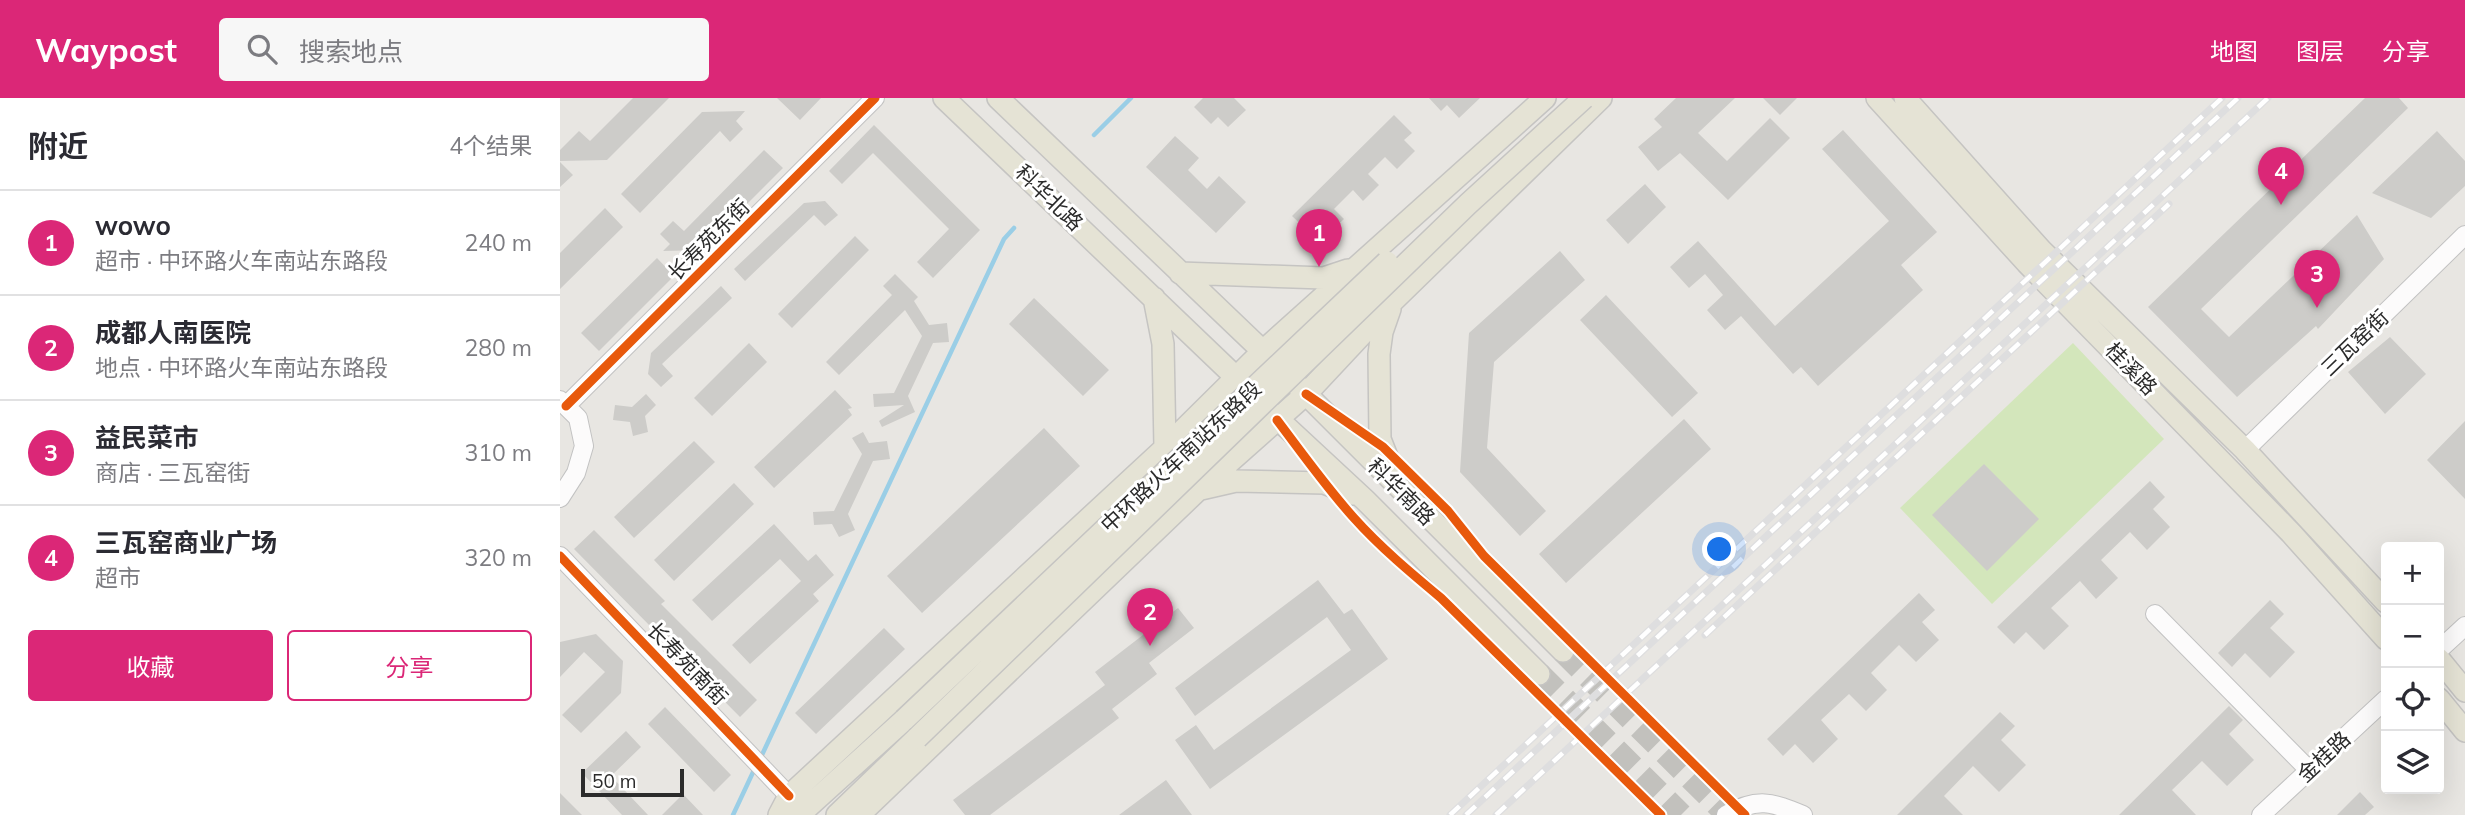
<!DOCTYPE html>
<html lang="zh">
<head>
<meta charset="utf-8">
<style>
	body { margin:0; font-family:Mulish,"Noto Sans SC",sans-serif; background:#f7f7f7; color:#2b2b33 }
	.controls { position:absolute; right:21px; bottom:21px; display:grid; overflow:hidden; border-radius:7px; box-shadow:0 7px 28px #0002 }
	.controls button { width:63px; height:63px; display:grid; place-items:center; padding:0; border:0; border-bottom:2px solid #e1e1e2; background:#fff; color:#2b2b33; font:35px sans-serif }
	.scale { position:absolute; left:21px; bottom:18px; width:103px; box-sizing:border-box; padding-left:7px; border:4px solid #2b2b2b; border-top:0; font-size:19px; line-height:24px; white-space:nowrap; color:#2b2b2b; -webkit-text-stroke:5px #fff; paint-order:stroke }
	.you { position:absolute; left:1160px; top:452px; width:24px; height:24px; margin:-18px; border:5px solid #fff; border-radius:50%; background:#1a73e8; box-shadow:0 0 0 10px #1a73e833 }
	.badge { display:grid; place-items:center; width:46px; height:46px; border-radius:50%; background:#db2777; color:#fff; font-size:23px; font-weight:700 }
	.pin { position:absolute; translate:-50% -58px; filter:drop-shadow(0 2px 4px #0008) }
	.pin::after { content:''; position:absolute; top:37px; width:24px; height:21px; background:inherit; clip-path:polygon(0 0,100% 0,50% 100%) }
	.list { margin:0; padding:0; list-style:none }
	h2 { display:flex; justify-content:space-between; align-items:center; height:91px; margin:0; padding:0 28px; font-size:30px }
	h2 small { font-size:23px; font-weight:400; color:#7c7c81 }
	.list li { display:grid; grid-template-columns:46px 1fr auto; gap:21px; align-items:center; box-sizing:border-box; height:105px; padding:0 28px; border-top:2px solid #e1e1e2 }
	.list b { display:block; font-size:26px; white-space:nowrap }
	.list p { margin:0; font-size:23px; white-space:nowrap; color:#7c7c81 }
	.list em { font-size:23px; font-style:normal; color:#7c7c81 }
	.actions { display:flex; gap:14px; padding:21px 28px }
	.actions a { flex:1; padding:16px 0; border:2px solid #db2777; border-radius:7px; text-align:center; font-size:24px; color:#db2777 }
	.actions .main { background:#db2777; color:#fff }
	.icon { flex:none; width:38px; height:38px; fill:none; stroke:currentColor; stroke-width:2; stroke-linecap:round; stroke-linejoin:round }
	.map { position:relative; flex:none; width:1905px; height:717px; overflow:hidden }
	header { display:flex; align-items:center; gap:42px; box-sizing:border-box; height:98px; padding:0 35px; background:#db2777; color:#fff }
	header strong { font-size:33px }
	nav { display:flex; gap:38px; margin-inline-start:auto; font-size:24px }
	.search { width:490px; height:63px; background:#f7f7f7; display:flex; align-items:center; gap:18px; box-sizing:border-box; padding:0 24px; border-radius:7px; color:#7c7c81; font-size:26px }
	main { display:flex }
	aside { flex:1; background:#fff }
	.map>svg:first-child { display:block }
</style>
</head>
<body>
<header>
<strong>Waypost</strong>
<div class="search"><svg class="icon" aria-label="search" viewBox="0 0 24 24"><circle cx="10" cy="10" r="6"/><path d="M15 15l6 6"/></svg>搜索地点</div>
<nav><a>地图</a><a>图层</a><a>分享</a></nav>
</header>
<main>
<aside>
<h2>附近<small>4个结果</small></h2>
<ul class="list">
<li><span class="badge">1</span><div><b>wowo</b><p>超市 · 中环路火车南站东路段</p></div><em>240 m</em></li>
<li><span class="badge">2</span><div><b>成都人南医院</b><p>地点 · 中环路火车南站东路段</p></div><em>280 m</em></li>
<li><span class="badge">3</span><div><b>益民菜市</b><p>商店 · 三瓦窑街</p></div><em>310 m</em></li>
<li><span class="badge">4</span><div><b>三瓦窑商业广场</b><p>超市</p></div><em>320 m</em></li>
</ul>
<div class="actions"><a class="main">收藏</a><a>分享</a></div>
</aside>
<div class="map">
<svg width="1905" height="717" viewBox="0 0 1905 717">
	<rect width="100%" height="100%" fill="#e8e6e2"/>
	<path fill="#d3e6bb" d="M1513 245 1604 341 1432 506 1340 410Z"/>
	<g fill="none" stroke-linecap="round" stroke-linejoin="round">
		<path stroke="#9acee6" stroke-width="4.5" d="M534 37 571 0
			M201 659 444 141 454 130
			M173 717 195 670"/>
	</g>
	<path fill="#cdccc9" d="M73 0H109L47 62 0 63V52L19 33 30 43Z
		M217 0H261L240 22Z
		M643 0H674L686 12 668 29 658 19 651 26 634 9Z
		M869 0H920L899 20 887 7 881 13Z
		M1116 0H1175L1138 35 1167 63 1210 20 1230 40 1168 102 1120 55 1098 73 1078 49 1102 29 1094 21Z
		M1203 0H1237L1220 17Z
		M1805 0H1839L1848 10 1641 211 1669 239 1797 117 1824 161 1758 231 1756 228 1677 299 1588 209Z
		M185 13 176 23 183 31 170 44 160 33 80 115 61 96 142 14Z
		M834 17 852 35 844 42 855 53 837 71 825 59 808 76 819 87 803 103 793 92 774 111 784 121 766 138 756 127 749 134 732 118Z
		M314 27 420 132 373 180 357 164 389 131 313 55 282 86 269 73Z
		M1283 32 1377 134 1341 167 1363 192 1258 288 1241 269 1233 276 1181 218 1165 232 1147 212 1163 197 1145 176 1129 190 1110 169 1138 143 1215 228 1329 123 1262 51Z
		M1877 33 1905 63V88L1871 120 1812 95Z
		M615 38 639 60 628 72 647 91 659 78 686 104 656 135 586 69Z
		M204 52 223 70 141 152 103 153 110 146 100 136 113 123 124 133Z
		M0 64 13 77 0 89Z
		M1085 86 1106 109 1068 146 1046 122Z
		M265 103 278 117 265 128 254 117 185 183 174 171 244 105Z
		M45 110 63 129 0 191V155Z
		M295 138 309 152 232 230 218 216Z
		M1000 153 1025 182 934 264 927 350 986 413 960 438 900 374 909 235Z
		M97 160 114 178 39 253 21 235Z
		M335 176 358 199 354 203 369 227 387 225 389 244 373 245 348 298 355 314 322 329 319 323 344 307 314 309 313 296 334 295 362 238 345 212 279 277 266 264 332 197 323 188Z
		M161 188 172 200 102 266 113 278 101 289 88 276 91 255Z
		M1046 197 1138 295 1112 319 1020 222Z
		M474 200 549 272 523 298 449 226Z
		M1830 239 1866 276 1825 316 1788 274Z
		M189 245 207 264 152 318 134 300Z
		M275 292 292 310 288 311 292 317 214 390 194 369Z
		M86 296 96 307 85 318 88 334 73 338 70 324 53 322 55 307 72 309Z
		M1124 321 1151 351 1006 485 979 456Z
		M1905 323V401L1867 362Z
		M484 330 520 368 362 515 327 478Z
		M303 334 309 345 327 343 330 361 313 363 288 416 295 432 279 439 272 426 254 427 253 414 274 413 302 356 292 340Z
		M134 343 155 364 74 440 54 419Z
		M1424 366 1479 421 1427 473 1372 417Z
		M1590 383 1605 399 1593 411 1610 429 1587 452 1570 434 1541 462 1558 480 1536 501 1520 483 1491 510 1509 528 1484 552 1466 534 1454 546 1437 529Z
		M174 385 194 406 114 483 94 462Z
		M214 426 248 463 256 456 274 477 253 496 259 503 190 566 172 547 241 483 220 461 152 523 132 502Z
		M34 432 105 503 101 506 197 602 180 619 14 451Z
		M758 482 784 516 792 511 828 561 650 691 615 642 636 627 654 652 791 552 767 519 635 618 615 590Z
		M1359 495 1375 512 1362 524 1379 542 1356 564 1339 547 1311 575 1327 592 1306 613 1289 596 1261 622 1278 641 1253 665 1235 646 1223 658 1207 641Z
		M1710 502 1724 516 1710 530 1735 554 1710 580 1685 555 1672 569 1658 555Z
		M618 510 634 530 589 565 597 576 552 611 559 620 430 717H405L393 702 545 587 535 574Z
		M324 530 345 551 256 636 235 615Z
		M36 536 63 563 61 595 21 635 2 617 45 574 24 554 0 579V544Z
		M1669 608 1683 622 1669 636 1694 662 1667 688 1642 663 1612 692 1636 717H1559Z
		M105 609 171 677 154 694 88 626Z
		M1440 614 1455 628 1441 642 1466 667 1439 694 1413 668 1384 698 1403 717H1337Z
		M66 633 81 649 51 678 88 717H62L22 675Z
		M606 682 632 717H559Z
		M1800 694 1814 709 1805 717H1777Z
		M0 695 22 717H0Z
		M123 696 143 717H102Z"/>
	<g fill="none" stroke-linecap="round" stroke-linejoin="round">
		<path stroke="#c2c1bd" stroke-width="24" stroke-dasharray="24 12" stroke-linecap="butt" d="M1003 553 1168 717
			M979 576 1121 717"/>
		<g stroke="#c2c2c2" stroke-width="20">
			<path id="minor" d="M0 302 18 320 24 348 16 375 0 400
				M6 308 315 0
				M1685 352 1905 137
				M0 458 229 698
				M1595 516 1749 672
				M1879 552 1905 528
				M1166 717C1197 699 1212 704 1243 717
				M1701 717 1826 601"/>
		</g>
		<g stroke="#c5c4c2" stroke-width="24">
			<path id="major" d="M384 0 685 288
				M438 0 712 262
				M1317 0 1467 165 1731 435 1826 541
				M1345 0 1481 152 1685 352 1826 504
				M620 175 764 180 788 172
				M594 200 603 246 605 350
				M830 211 822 234 819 256 820 341 837 384
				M737 287 1003 553
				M707 311 805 402 979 576
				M641 391 676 383 764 385 792 396
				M1879 561 1905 593
				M1879 601 1905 633
				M219 717 229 698 605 350 703 253 985 0
				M239 717 344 622
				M277 717 357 640
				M299 717 639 391 746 296 833 203 1041 0"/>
		</g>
		<use href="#minor" stroke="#fcfbfb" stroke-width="18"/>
		<use href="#major" stroke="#e5e3d5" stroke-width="21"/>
		<g stroke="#dededf" stroke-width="7">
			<path id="rail" d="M1145 537 1609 106
				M890 717 1662 0
				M906 717 1678 0
				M936 717 1708 0"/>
		</g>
		<use href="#rail" stroke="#fff" stroke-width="4.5" stroke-dasharray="13" stroke-linecap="butt"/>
		<g stroke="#c5c4c2" stroke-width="24" stroke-linecap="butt">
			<path id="major-bridge" d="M344 622 827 164
				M357 640 908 106 1024 0"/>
		</g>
		<use href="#major-bridge" stroke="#e5e3d5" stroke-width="21"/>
		<g stroke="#fff" stroke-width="13">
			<path id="cycleway" d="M746 296 823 349 888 413 924 458 1185 717
				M6 308 315 0
				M717 322C742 355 766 389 794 420 820 449 851 475 881 500L1101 717
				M0 458 229 698"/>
		</g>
		<use href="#cycleway" stroke="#e8590c" stroke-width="9"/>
	</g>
	<g text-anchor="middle" stroke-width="6" stroke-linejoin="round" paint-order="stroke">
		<g font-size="21" fill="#2b2b2b" stroke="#fff">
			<text transform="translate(489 100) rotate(44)" y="7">科华北路</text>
			<text transform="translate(149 142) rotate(-45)" y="7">长寿苑东街</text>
			<text transform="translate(1795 245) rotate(-44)" y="7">三瓦窑街</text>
			<text transform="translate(1571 271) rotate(46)" y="7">桂溪路</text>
			<text transform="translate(621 359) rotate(-43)" y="7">中环路火车南站东路段</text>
			<text transform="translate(841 394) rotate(45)" y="7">科华南路</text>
			<text transform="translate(127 566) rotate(46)" y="7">长寿苑南街</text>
			<text transform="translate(1764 659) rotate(-43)" y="7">金桂路</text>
		</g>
	</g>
</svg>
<div class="controls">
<button>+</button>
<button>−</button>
<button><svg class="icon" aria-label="locate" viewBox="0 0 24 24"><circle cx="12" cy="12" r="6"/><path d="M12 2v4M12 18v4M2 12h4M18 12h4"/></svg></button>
<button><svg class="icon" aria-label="layers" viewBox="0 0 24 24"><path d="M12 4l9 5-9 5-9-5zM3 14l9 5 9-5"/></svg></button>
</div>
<div class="scale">50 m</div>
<div class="you"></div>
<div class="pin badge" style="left:759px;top:169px">1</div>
<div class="pin badge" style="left:590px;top:548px">2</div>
<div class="pin badge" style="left:1757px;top:210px">3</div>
<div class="pin badge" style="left:1721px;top:107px">4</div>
</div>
</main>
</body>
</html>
